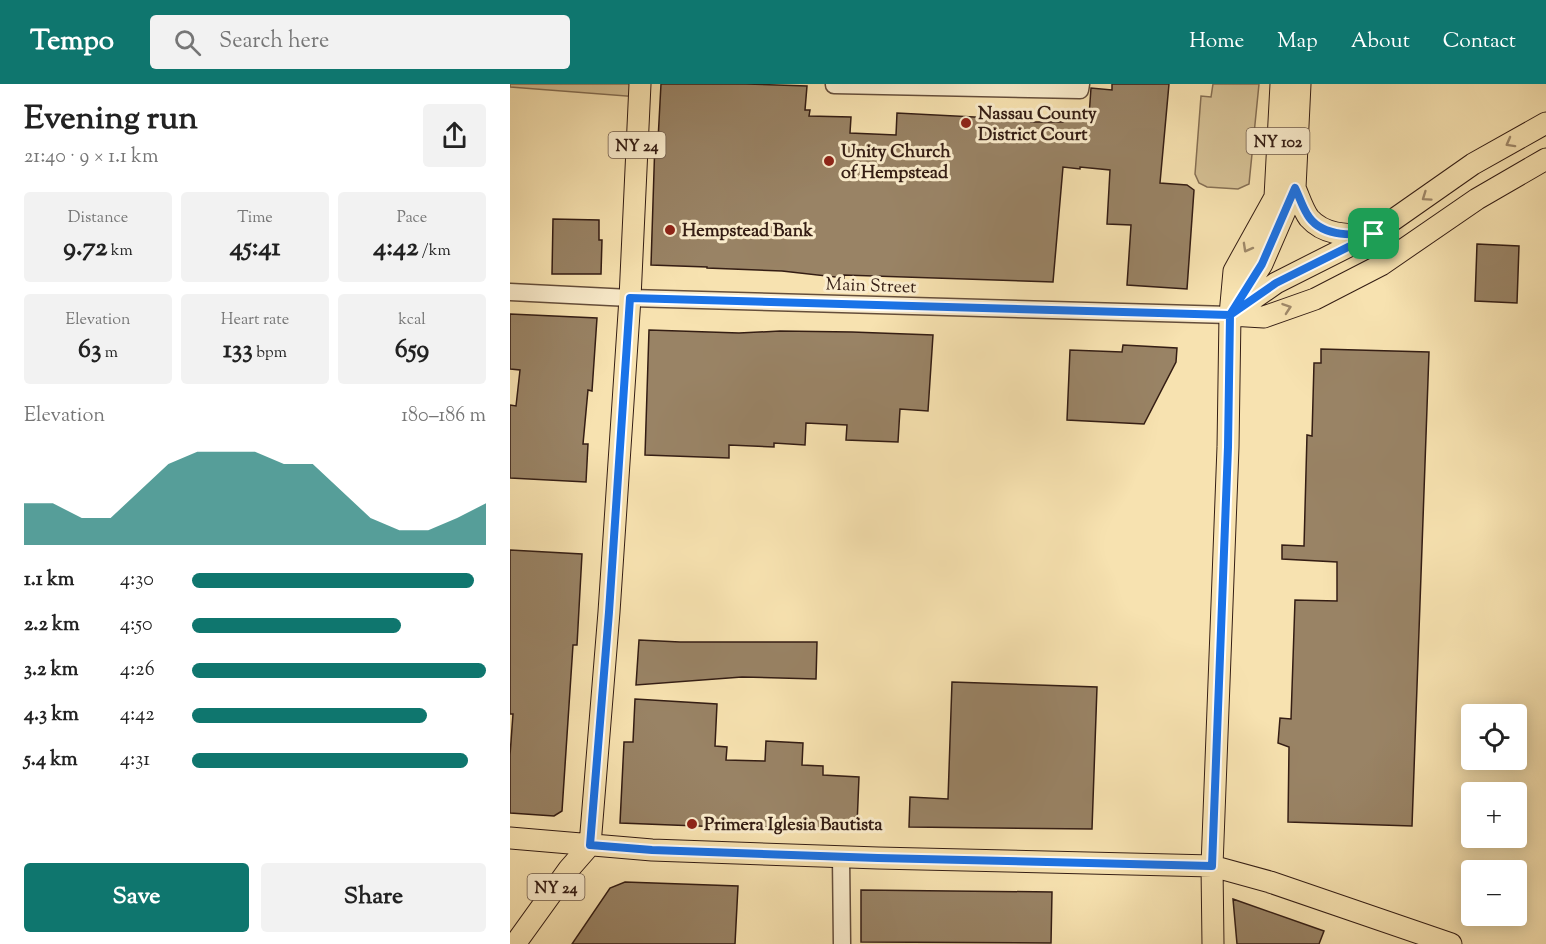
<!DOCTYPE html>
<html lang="en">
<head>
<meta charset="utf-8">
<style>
	body { margin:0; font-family:"Sorts Mill Goudy",serif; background:#f2f2f2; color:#222; height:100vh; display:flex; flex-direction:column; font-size:22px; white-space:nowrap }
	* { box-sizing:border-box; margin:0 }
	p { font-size:20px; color:#767676 }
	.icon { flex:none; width:33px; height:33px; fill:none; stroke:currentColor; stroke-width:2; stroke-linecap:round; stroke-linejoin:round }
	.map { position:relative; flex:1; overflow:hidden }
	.sheet { display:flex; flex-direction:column; background:#fff; width:510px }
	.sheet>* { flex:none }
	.controls { position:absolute; left:951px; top:620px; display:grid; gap:12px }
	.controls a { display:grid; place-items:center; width:66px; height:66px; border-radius:6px; background:#fff; box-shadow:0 3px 15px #0003; font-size:30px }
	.pin { position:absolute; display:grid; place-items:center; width:51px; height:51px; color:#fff; margin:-26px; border-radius:12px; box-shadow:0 3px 9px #0006 }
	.round { display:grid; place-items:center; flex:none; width:63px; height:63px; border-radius:6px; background:#f2f2f2 }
	.head { display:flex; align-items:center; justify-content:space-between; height:102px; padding:0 24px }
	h1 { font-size:33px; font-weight:700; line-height:45px }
	.figures { display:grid; grid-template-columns:repeat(3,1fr); gap:9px; height:102px; padding:6px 24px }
	.figures div { display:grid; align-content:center; border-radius:6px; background:#f2f2f2; text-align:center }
	.figures b { font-size:26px; font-weight:700 }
	.figures small { font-size:16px; font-weight:400 }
	.figures p { font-size:16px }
	.chart { height:168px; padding:12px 24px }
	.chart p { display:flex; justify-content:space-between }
	.chart svg { width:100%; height:108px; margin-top:6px; fill:#0f766e; opacity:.7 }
	.cta { display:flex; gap:12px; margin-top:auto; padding:12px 24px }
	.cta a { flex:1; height:69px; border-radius:6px; background:#0f766e; color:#fff; font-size:24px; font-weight:700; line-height:69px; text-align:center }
	.cta a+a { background:#f2f2f2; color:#222 }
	ul { padding:0 24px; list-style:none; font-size:20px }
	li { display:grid; grid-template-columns:96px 72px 1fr; align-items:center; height:45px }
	li i { height:15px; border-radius:8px; background:#0f766e }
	header { display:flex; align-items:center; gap:36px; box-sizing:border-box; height:84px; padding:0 30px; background:#0f766e; color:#fff }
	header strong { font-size:28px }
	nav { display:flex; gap:33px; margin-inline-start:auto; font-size:21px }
	.search { width:420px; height:54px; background:#f2f2f2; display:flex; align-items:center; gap:15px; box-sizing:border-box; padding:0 21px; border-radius:6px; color:#767676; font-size:22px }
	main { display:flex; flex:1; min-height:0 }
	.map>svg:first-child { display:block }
	.green { fill:#d6c195; stroke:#856f54; stroke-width:1.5 }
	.building { fill:#998365; stroke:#341d14; stroke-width:1.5 }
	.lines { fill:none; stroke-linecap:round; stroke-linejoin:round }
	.minor-casing { stroke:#654e3b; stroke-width:19 }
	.major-casing { stroke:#341d14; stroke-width:23 }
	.minor { stroke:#faeccc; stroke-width:16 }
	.major { stroke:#f7e2b0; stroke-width:21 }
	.oneway { stroke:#9f896a }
	.route-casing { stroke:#fff; stroke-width:12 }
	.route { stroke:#1a73e8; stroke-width:8 }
	.poi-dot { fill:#8f2418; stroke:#faeccc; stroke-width:2 }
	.labels { text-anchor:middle; stroke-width:6; stroke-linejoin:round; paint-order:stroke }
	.shield { fill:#faeccc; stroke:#6f5b4b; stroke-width:1.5 }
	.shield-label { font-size:16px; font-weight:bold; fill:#341d14 }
	.poi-label { font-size:18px; font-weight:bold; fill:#341d14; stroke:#faeccc; text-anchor:start }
	.street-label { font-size:18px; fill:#341d14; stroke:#faeccc }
</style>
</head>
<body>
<header>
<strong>Tempo</strong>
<div class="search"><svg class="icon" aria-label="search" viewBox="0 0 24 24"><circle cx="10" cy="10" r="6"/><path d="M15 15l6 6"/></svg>Search here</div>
<nav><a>Home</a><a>Map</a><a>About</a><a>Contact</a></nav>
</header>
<main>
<section class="sheet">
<div class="head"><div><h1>Evening run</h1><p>21:40 · 9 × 1.1 km</p></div><a class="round"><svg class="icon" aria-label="share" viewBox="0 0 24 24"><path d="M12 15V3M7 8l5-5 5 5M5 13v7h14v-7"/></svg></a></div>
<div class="figures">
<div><p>Distance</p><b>9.72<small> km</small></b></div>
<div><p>Time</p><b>45:41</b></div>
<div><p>Pace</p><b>4:42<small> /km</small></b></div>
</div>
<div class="figures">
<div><p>Elevation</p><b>63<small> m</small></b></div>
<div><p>Heart rate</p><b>133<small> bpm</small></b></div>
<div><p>kcal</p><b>659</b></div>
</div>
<div class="chart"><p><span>Elevation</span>180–186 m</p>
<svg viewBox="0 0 160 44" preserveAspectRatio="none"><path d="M0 44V27L10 27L20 33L30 33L40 22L50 11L60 6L70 6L80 6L90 11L100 11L110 22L120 33L130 38L140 38L150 33L160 27V44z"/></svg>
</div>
<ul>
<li><b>1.1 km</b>4:30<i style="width:96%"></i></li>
<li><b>2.2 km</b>4:50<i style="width:71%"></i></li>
<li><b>3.2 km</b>4:26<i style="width:100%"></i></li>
<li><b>4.3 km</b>4:42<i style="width:80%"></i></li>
<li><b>5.4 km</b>4:31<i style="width:94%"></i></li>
</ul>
<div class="cta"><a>Save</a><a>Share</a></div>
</section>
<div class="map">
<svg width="1036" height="860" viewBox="0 0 1036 860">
	<rect width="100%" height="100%" fill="#f7e2b0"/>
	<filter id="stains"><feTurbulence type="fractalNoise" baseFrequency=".00333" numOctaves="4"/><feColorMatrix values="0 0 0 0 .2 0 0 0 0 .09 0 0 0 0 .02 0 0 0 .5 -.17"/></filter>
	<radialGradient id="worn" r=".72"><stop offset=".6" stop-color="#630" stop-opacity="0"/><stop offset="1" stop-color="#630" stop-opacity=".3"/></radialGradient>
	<path class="green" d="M0,0H130L129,13L0,3Z
		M703,0H749L739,100L728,105L697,103L689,99L685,90L691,12L701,13Z"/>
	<path class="building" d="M151,0H236L297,2L295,26H300L299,32L341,33L340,49L386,51L387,29L522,36L521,38H553L554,31L579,32L581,4L602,6V0H659L650,99L677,101L684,106L677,205L617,201L621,141L597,140L600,86L570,83V85L553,83L543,198L334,191V194L272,187L197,184V183L141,181L145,56H148Z
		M43,135L89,136V156H92L91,190H42Z
		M967,160L1009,162L1007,219L965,217Z
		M0,230L87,234L82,307L78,306L73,360H78L76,398L0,394V321L6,322L10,286L0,285Z
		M139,246L229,249L270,247L342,248L423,251L418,327L390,325L388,358L336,356L337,341L296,339L295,361L264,359V363L219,361V374L135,371Z
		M613,261L667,264L666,278L634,340L557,336L560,266L612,268Z
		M811,265L919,268L902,742L778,738L779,663L768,659L770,634L781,635L785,516L827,517V478L772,475V461L794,462L797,351L802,352L804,279H811Z
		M0,466L72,470L67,561H63L52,727L44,732L0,729V671L3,630H0Z
		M129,556L170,558H307L306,595L232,593L126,601Z
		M442,598L587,603L582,745L399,743L400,713L438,715Z
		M125,615L207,620L205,662L217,663L216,676L255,677L256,657L293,659L292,681L313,682V691L349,693L347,741H311V745L213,741V743L110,739L114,658H123Z
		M115,798L228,802L225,860H62L100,804Z
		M351,806L542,808L541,859L351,858Z
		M723,815L814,847L809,860H727Z"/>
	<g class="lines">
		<defs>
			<path id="minor" d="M324,0V1L570,6L571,0
				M0,208L120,214L720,231
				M331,773L332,860"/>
			<path id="major" d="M785,104C789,113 793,126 799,134C814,151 836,151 857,151
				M725,222L752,180L785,104L790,0
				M720,231L766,199L863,150L963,80L1036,39
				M720,231L754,233L805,215L871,181L967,115L1036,75
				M0,754L142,766L368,774L702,782L760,798L941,860
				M5,860L59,785L80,761L99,528L120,214L130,0
				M703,860L702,782L718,363L720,231L724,187L765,113L771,0"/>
		</defs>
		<use href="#minor" class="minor-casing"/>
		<use href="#major" class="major-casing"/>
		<use href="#minor" class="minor"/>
		<use href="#major" class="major"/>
	</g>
	<defs><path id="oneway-chevron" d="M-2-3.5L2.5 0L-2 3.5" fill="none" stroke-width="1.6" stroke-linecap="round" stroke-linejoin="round" transform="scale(1.5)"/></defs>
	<g class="oneway">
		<use href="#oneway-chevron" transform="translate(1000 59) rotate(151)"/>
		<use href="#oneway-chevron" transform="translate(916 113) rotate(145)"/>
		<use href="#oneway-chevron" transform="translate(737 164) rotate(119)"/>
		<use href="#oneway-chevron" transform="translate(777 224) rotate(-19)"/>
	</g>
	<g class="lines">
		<defs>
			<path id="route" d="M864,150L766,199L720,231L120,214L99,528L80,761L142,766L368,774L702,782L718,363L720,231L752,180L785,104C789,112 792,122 797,130C810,153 841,151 864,150"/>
		</defs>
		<use href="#route" class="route-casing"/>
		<use href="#route" class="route"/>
	</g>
	<g class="poi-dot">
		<circle cx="456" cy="39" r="6"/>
		<circle cx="319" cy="77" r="6"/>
		<circle cx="160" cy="146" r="6"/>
		<circle cx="182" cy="740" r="6"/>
	</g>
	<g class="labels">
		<g class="shield">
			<rect x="736.5" y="44" width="63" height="26" rx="4.5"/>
			<rect x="98.5" y="48" width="57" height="26" rx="4.5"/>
			<rect x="17.5" y="790" width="57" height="26" rx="4.5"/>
		</g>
		<g class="shield-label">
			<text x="768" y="63">NY 102</text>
			<text x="127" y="67">NY 24</text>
			<text x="46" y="809">NY 24</text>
		</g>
		<g class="poi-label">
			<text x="468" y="35">Nassau County<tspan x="468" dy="21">District Court</tspan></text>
			<text x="331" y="73">Unity Church<tspan x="331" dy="21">of Hempstead</tspan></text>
			<text x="172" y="152">Hempstead Bank</text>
			<text x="194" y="746">Primera Iglesia Bautista</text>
		</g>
		<g class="street-label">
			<text transform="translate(361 201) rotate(2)" y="6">Main Street</text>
		</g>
	</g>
	<rect width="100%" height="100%" filter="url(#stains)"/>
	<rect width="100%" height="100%" fill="url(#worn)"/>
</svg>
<div class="controls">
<a><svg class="icon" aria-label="locate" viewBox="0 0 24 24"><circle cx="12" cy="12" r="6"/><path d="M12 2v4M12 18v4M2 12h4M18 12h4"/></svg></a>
<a>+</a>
<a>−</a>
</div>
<div class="pin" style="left:864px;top:150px;background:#1e9e55"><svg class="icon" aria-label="arrive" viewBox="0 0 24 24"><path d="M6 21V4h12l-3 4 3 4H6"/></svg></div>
</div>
</main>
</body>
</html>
